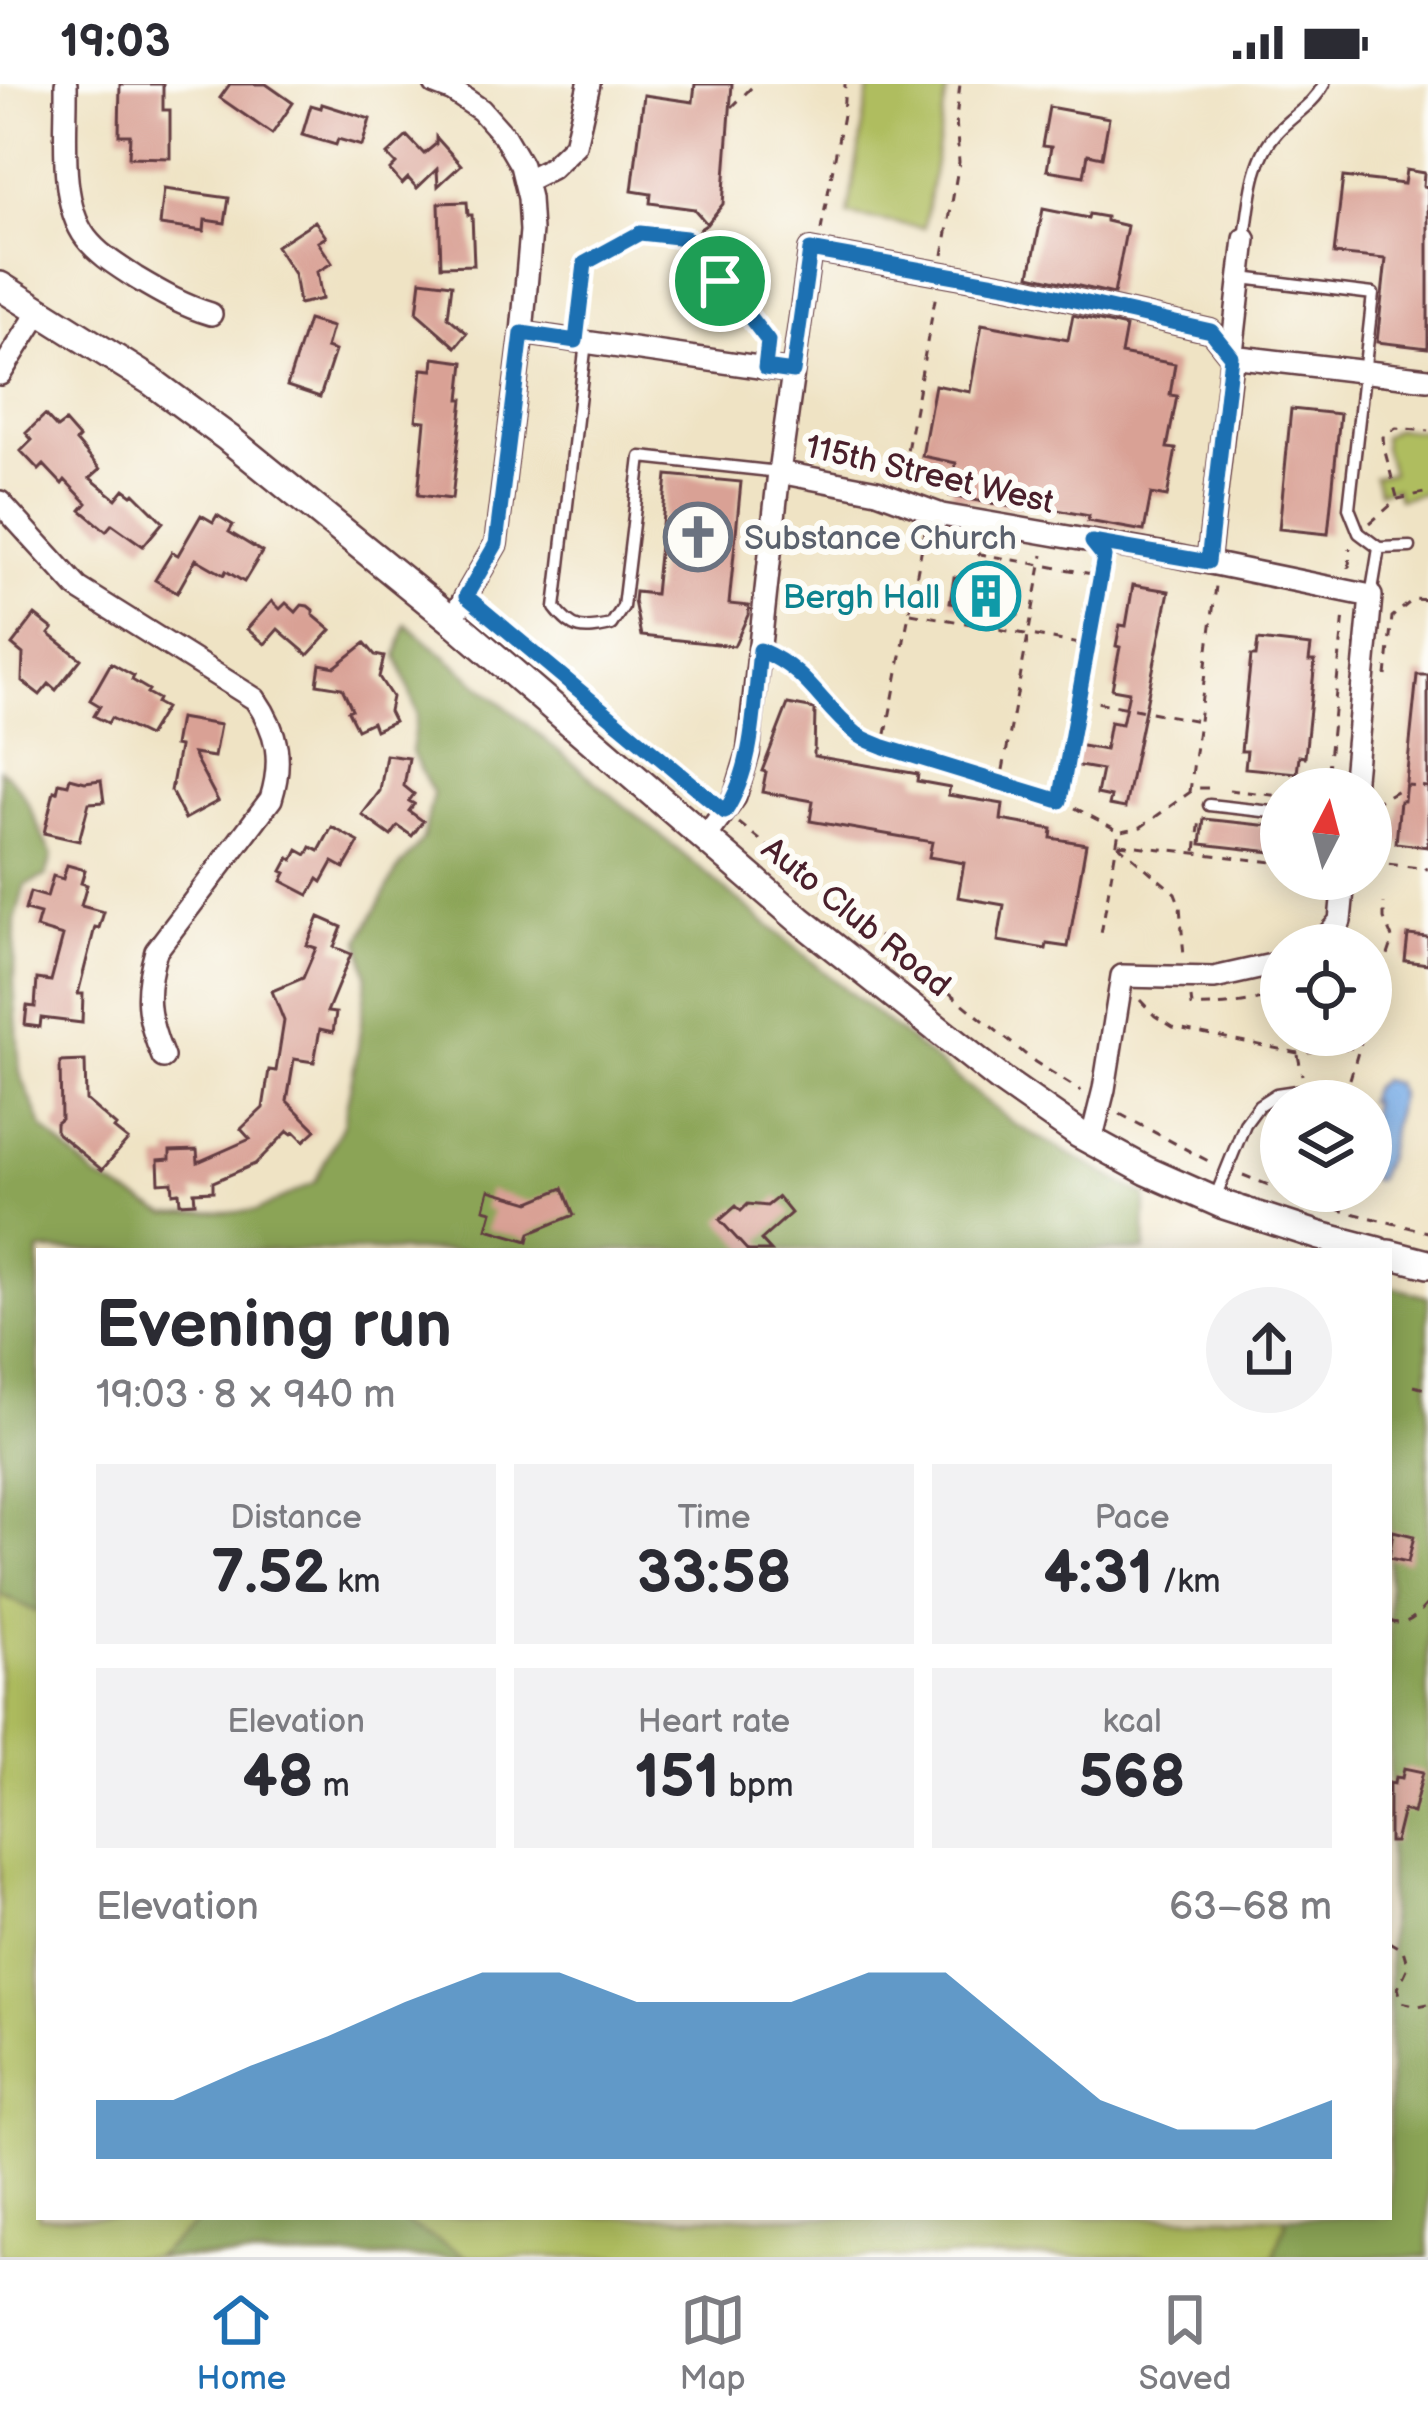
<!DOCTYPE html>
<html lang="en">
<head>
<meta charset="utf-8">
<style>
	body { margin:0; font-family:"Balsamiq Sans",sans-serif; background:#f2f2f3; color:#2b2b33; height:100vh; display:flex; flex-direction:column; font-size:45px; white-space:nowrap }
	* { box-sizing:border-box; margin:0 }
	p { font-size:39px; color:#7c7c81 }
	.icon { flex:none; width:66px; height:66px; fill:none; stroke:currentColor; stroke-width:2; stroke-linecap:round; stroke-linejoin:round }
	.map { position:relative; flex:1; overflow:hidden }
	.panel { position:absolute; left:36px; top:1164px; width:1356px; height:972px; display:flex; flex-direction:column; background:#fff; border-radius:0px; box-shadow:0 6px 30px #0003 }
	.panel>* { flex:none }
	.needle { width:78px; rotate:6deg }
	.tools { position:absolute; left:1260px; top:684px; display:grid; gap:24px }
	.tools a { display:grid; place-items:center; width:132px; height:132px; border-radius:50%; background:#fff; box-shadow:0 6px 30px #0003; font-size:60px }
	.pin { position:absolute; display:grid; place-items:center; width:102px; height:102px; color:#fff; margin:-51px; border:6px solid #fff; border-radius:50%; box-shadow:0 3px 12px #0007 }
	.round { display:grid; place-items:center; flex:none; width:126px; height:126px; border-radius:63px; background:#f2f2f3 }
	.summary { display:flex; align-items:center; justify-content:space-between; height:204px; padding:0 60px }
	h1 { font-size:66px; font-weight:700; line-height:90px }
	.stats { display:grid; grid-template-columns:repeat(3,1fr); gap:18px; height:204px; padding:12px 60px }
	.stats div { display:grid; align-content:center; border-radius:0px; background:#f2f2f3; text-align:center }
	.stats b { font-size:60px; font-weight:700 }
	.stats small { font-size:33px; font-weight:400 }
	.stats p { font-size:33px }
	.chart { height:336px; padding:24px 60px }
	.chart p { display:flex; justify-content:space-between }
	.chart svg { width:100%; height:216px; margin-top:12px; fill:#1f6fb2; opacity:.7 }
	.status { display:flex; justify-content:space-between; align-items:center; height:84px; padding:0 60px; background:#fff; direction:ltr }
	.status svg { height:33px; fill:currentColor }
	.tabs { display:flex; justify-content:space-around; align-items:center; height:168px; border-top:3px solid #e1e1e2; background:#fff; font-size:33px; color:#7c7c81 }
	.tabs a { display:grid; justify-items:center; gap:6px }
	.tabs .current { color:#1f6fb2 }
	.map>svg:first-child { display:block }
	.green { fill:#afbd5f; stroke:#7c6e45; stroke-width:3 }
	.forest { fill:#8ba456; stroke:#6a6240; stroke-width:3 }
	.water { fill:#7baee7; stroke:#626689; stroke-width:3 }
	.building { fill:#d9a195 }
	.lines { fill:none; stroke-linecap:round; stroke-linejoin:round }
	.service-casing { stroke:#633c42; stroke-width:15 }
	.minor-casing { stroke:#633c42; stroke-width:26 }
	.tertiary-casing { stroke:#633c42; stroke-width:32 }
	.path { stroke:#633c42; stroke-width:3; stroke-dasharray:9 9; stroke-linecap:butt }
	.service { stroke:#fff; stroke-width:10 }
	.minor { stroke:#fff; stroke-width:21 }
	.tertiary { stroke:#fff; stroke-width:27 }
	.route-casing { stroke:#fff; stroke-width:24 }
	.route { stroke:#1f6fb2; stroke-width:15 }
	.labels { text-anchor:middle; stroke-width:12; stroke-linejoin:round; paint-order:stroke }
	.street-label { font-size:33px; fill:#4a1f2b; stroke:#fdfcf7 }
	.worship-label { font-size:33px; fill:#5b616d; stroke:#fdfcf7; text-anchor:start }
	.culture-label { font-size:33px; fill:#0d838f; stroke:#fdfcf7; text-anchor:end }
</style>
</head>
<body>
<div class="status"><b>19:03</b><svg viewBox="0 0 49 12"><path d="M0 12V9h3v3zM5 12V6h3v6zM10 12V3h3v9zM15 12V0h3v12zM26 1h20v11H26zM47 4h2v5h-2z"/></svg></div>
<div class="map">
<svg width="1428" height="2173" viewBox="0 0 1428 2173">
	<rect width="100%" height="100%" fill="#fdfcf7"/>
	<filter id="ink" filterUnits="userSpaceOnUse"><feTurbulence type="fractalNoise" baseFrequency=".00833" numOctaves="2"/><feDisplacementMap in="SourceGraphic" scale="24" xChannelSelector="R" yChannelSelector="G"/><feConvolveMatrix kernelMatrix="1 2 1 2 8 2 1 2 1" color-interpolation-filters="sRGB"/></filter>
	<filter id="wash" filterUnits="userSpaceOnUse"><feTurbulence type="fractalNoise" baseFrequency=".004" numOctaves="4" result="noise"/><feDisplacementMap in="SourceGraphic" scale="48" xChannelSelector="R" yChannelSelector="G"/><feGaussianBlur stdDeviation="2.7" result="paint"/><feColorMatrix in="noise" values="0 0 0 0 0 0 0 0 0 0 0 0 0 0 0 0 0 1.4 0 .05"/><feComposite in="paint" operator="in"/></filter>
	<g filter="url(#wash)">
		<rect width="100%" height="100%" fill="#efe3c4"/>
		<path class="green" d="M870,0H948L924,144L848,131Z
			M1396,345L1428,347V404L1424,409L1398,415L1395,404L1379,408L1374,393L1392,389L1384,364L1383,353Z
			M0,1057L39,1167V2133H1283L1286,2137L1274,2173H0Z"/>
		<path class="forest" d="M406,540L833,895L1014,1040L1146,1112L1145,1167H39V1529L0,1510V685C30,707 35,741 52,772L46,792L25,801L15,837L14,899L20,989L43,1044L97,1094L166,1130L257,1127L315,1098L343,1040L358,963L367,891L360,856L396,788L423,755L433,710L411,667L417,629L397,571Z
			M1389,1202L1428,1213V2173H1274L1286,2137L1283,2133H1389Z
			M204,2133H394L468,2173H154Z"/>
		<path class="water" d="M1381,996L1394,999L1399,1010L1386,1075L1377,1096H1371V1017H1367L1371,1005Z"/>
		<g id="blocks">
			<path class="building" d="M120,0H163V26H170V74L129,73L130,51H119Z
				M230,0H266L293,19L272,50L220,14Z
				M695,0H732L723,120L707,140L694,125L650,119L651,110L632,107L644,11L693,18Z
				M322,20L370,35L362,62L338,55L336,61L302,51L311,21L321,24Z
				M1049,23L1109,34L1102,73L1088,70L1084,92L1047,86L1051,63L1042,62Z
				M407,52L424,70L436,60V53L461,81L438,102L437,85L417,104L408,94L402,100L390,86L396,80L387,71Z
				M1406,86L1424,89L1423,102L1428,103V264L1377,258L1386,175L1334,170L1343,93L1404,100Z
				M164,105L229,114L225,139L205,136L204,147L160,141Z
				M467,118L468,131H472L474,181L441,182L439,119Z
				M1043,125L1088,134L1089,130L1106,133V137L1127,142L1114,210L1030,191Z
				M315,137L326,153L318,158L332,179L317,188L322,215L299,220L294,190L276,162Z
				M421,196L452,200L448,233L467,249L456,263L417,229Z
				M1073,231L1126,243L1121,270L1175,280L1170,311L1177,312L1167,364L1176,365L1167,413L1151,410L1144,447L1088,437L1089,432L1020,419L1019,424L950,412L956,379L922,372L935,301L970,308L982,240L1068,256Z
				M308,236L332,243L326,264L335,267L320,313L287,302Z
				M434,274L464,278L460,315H463L452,415L418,411L425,337L416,336L422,285L433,286Z
				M1291,325L1340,330L1328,450L1279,445Z
				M45,331L57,344L65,338L79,354L76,357L100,385L90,394L116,415L124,405L132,411L134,409L163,438L143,462L112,440L106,447L81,426L87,419L65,396L62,400L44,381L39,386L21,367L32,356L26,349Z
				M667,391L741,398L729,520L749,522L748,531L734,562L641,552L634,517L635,508L655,510Z
				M201,431L213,438L217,431L233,441L229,448L262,468L244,498L226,487L224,491L196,475L177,509L155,496L172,468L178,471Z
				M954,493L1022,505L1018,531L950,519Z
				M1133,501L1169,507L1125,724L1109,721L1111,713L1097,710L1102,686L1074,681L1077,661L1105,666L1110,638L1122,640L1129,608L1112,605L1120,563L1116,562L1120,541L1126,542Z
				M272,517L280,525L286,519L296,528L302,521L308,522L313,526V531L331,546L308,571L278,545L265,560L247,545Z
				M35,531L53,545L49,550L81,575L56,606L49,600L40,611L22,597L23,570L12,561Z
				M1258,556L1311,562L1309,577H1315L1305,673L1299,672L1297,689L1245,684L1247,667H1241L1251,572H1256Z
				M365,559L375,571L384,573L379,593L392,613L389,627L394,637L375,646L372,638L357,645L348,627L352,625L342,604L317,600L320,580L335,583Z
				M111,579L134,592L132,596L149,606L147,609L158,615L156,619L165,624L148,652L111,634L108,639L94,632L100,622L90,616Z
				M1417,591H1428V763L1396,759L1400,717H1404Z
				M788,620L815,625L814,672L918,690L917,697L950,703L948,711L1003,720L1001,736L1052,745L1051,754L1086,760L1068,863L1047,860L1046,865L998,857L1004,821L958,813L964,779L929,773L932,758L810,737L813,717L762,708L766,688L762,687Z
				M179,634L220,641L214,673L193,670L218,717L185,735L171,707L179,663L174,662Z
				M386,671L409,674L404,702L414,710L409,717L414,720L409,727L423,737L412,752L398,742L391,752L362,731L380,707Z
				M70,694L85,698L101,696L104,718L89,719L79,757L44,749L54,707L57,708L59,699L68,701Z
				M1204,735L1281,743V769L1201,760Z
				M332,743L359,758L344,784L333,778L322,798L318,795L309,811L282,797L286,789L282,787L289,774L293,776L298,766L307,771L311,763L319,767Z
				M67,781L85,786L81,799L87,801L81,822L104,828L99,844L95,843L78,910H83L82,939L41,934L40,943L25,941L27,922L35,923L37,895L51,897L63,852L36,844L40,830L25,826L30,808L47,813L53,792L63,795Z
				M319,833L342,843L334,863L351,870L327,928L336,929L333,948L320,945L314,978L294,975L287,1017L316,1046L304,1057L295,1048L292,1050L288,1047L255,1080L213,1098V1107L194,1108L195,1118L180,1119L179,1108L173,1109L172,1098L159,1099L158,1076L170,1075V1067L197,1066L198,1078L250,1055L241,1045L263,1024L269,986L276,987L284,937L272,907L303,894L316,864L307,861Z
				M1408,851L1428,853V880L1405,877Z
				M85,977L86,1016L116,1042L114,1045L128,1056L102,1086L56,1048V1039L61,1035L60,978Z
				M563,1104L574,1131L530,1149L528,1157L487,1145L492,1127L484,1125L489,1106L530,1118Z
				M778,1113L791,1129L761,1156L771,1167H748L720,1136L736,1122L741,1127L748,1120L767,1122Z
				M1393,1447L1414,1452L1408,1478L1389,1474Z
				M1404,1684L1423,1688L1413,1729L1403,1726L1395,1758H1389V1699L1394,1700L1395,1693L1402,1694Z"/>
		</g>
	</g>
	<g filter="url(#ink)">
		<use href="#blocks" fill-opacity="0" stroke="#633c42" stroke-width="3"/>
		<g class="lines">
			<defs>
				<path id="service" d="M1245,155C1250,119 1252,74 1278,47C1294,30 1313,21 1324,0
					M1242,194L1373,210L1349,424L1359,449L1379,464
					M586,258L555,524C573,548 583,547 611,541L623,523L641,373L779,388
					M1371,512L1379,464L1410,463
					M760,565L781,575L799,587L859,652L884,663L1060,717
					M1209,721L1281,729
					M1215,1114L1245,1040L1259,1021L1276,1010L1316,1004L1344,1015L1346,1011"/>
				<path id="minor" d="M66,0C67,45 58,117 86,154C99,171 118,182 136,194C161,209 184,222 211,230
					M435,0L453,7L481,26L504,52L521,81L529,114L531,147L522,249L496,460L452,536
					M525,97L551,84L575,61L589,0
					M522,249L793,288
					M0,290L39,228
					M779,388L877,407L942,431L1166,470L1371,512L1353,705
					M0,418L78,504L255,615C278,648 283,676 271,715L156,867C144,908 146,933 163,973
					M1208,478L1245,155
					M705,754L735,713L748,670L779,388L810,166L1012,202L1211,247L1231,272L1428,295
					M1319,861L1340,837L1344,795
					M1091,1057L1104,1005L1122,892L1214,894L1281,879"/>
				<path id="tertiary" d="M0,202L151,297L228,354L452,536L800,836L1003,997L1079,1050L1147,1087L1224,1121L1320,1152L1378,1167
					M1389,1170L1428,1180"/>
			</defs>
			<use href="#service" class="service-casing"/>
			<use href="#minor" class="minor-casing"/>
			<use href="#tertiary" class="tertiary-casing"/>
			<path class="path" d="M732,23L755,0
				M706,141L686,154L720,197L747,200L745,227L768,257L767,264
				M821,146L843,31L845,0
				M943,171L959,78L956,35L960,0
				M579,235L585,180L639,149L685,154
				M932,408L931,395L906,372L936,210
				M1397,413L1384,364L1383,353L1396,344L1428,347
				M1370,439L1398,415L1424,409L1428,404
				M924,460L1098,491
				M1349,484L1350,464
				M480,525L536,568L708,714
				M911,529L1085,561
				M1386,592L1392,533L1414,515L1428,516
				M1080,615L1199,637
				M886,650L925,447
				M1003,686L1043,471
				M1063,700L1103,479
				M1326,705L1344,530
				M1229,706L1281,712
				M1190,708L1216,502
				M1372,715L1380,779
				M1373,720L1407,701L1428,703
				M1075,724L1119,747L1100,856
				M739,739L1035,978L1081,1007
				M1122,747L1141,743L1196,704H1208
				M1119,760L1281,779
				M1118,761L1175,809L1180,822L1184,873
				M1196,767L1200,735
				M1371,778L1428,785
				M1191,914L1192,922C1223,923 1251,919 1281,910
				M1140,916L1155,932L1173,943L1298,969L1360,963
				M1371,922L1393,856L1384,835V819
				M1298,971L1302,991
				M1350,995L1363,951
				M1120,1030L1212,1079
				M1243,1091L1281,1106
				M1285,1108L1316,1120L1428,1148
				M1414,1302L1428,1306
				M1389,1537C1407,1544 1416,1532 1428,1519
				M1389,1858L1403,1866L1408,1883L1398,1904L1402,1918L1418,1922L1428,1920"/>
			<use href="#service" class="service"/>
			<use href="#minor" class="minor"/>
			<use href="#tertiary" class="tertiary"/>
		</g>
	</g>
	<g class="lines" filter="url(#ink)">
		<defs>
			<path id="route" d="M640,149L686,154L720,197L747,200L745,227L768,257L765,284L793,288L810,166L1012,202L1211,247L1231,272L1208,478L1092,458L1104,473L1060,717L884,663C875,659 864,656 857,650C818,619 811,588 760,566C754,619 755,682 725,728L466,512L496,460L522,249L576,257L585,179Z"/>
		</defs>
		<use href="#route" class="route-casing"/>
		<use href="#route" class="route"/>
	</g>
	<defs>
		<symbol id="church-ring" viewBox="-11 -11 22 22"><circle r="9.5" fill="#fdfcf7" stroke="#6b7280" stroke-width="1.5"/><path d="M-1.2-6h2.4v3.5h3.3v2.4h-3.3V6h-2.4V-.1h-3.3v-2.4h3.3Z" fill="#6b7280"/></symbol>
		<symbol id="building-ring" viewBox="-11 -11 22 22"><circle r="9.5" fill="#fdfcf7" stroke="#0f9aa8" stroke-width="1.5"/><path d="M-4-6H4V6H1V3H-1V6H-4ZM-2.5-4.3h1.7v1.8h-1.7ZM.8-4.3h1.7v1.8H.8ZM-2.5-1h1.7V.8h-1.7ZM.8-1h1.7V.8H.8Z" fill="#0f9aa8"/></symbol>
	</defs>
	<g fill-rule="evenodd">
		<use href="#church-ring" x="660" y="415" width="76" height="76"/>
		<use href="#building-ring" x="948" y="474" width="76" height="76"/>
	</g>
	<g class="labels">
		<g class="street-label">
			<text transform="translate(930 389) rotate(13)" y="12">115th Street West</text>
			<text transform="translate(857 832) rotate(39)" y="12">Auto Club Road</text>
		</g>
		<g class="worship-label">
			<text x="744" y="465">Substance Church</text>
		</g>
		<g class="culture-label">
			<text x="940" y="524">Bergh Hall</text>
		</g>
	</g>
</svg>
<div class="tools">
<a><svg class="needle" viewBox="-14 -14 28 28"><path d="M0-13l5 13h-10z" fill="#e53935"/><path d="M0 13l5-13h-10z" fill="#7c7c81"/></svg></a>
<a><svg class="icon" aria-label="locate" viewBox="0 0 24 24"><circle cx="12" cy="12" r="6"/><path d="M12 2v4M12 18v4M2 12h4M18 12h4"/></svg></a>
<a><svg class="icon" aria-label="layers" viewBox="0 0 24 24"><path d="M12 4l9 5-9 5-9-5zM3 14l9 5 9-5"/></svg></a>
</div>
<div class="pin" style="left:720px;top:197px;background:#1e9e55"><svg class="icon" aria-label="arrive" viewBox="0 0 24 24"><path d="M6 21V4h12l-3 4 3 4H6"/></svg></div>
<section class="panel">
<div class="summary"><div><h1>Evening run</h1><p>19:03 · 8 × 940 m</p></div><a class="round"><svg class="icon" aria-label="share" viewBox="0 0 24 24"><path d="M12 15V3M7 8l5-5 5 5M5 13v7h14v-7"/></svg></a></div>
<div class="stats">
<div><p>Distance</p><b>7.52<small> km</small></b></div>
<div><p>Time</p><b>33:58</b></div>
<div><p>Pace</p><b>4:31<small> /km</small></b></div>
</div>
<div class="stats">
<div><p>Elevation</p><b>48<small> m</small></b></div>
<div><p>Heart rate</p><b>151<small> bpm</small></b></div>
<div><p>kcal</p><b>568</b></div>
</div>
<div class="chart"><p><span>Elevation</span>63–68 m</p>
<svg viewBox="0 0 160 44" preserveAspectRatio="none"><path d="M0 44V32L10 32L20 25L30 19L40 12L50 6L60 6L70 12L80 12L90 12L100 6L110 6L120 19L130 32L140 38L150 38L160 32V44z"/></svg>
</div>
</section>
</div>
<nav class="tabs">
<a class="current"><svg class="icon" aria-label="home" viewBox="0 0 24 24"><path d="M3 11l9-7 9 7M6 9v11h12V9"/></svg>Home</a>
<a><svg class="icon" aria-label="map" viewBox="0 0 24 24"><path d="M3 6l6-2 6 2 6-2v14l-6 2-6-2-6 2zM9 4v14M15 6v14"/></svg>Map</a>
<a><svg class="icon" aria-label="saved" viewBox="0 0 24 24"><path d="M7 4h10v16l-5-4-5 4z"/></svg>Saved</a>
</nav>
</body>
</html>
